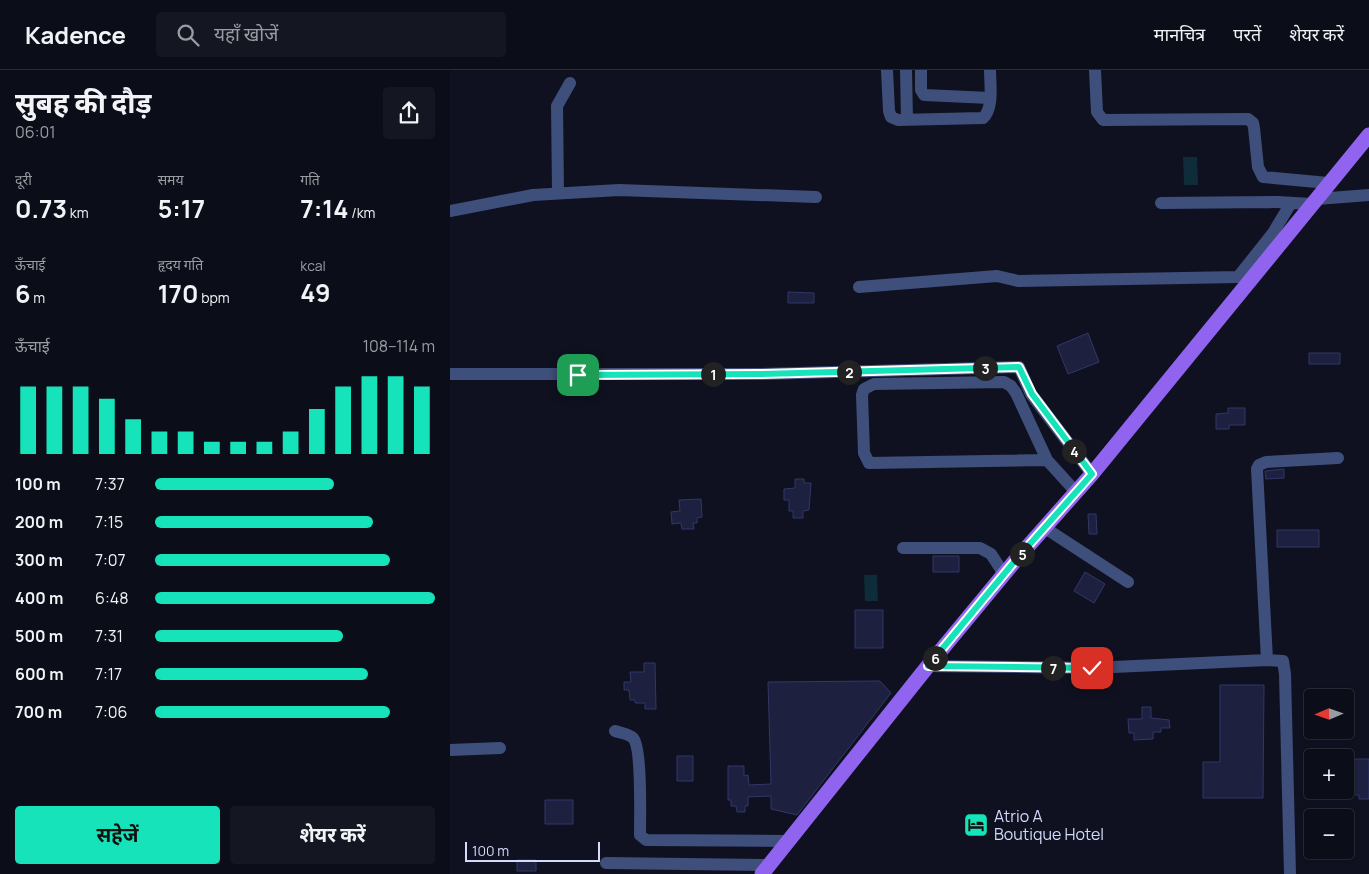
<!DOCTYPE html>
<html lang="hi">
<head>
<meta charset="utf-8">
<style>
	body { margin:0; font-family:Manrope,"Noto Sans Devanagari",sans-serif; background:#141621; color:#f1f3f6; height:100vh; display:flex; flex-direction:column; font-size:19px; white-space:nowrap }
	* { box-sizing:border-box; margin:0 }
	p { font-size:16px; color:#9a9ca2 }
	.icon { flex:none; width:28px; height:28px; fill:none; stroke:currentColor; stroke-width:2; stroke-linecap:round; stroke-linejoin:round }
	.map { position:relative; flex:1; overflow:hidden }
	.drawer { display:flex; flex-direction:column; background:#0b0d18; width:450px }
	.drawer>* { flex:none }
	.needle { width:32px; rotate:268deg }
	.buttons { position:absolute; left:854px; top:619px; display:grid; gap:10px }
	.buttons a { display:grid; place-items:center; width:50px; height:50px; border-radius:5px; background:#0b0d18; box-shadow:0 1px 4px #0004,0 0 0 1px #2b2d37; font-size:25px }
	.scale { position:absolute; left:15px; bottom:12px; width:135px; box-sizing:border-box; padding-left:5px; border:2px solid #d3dafb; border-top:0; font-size:14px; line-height:18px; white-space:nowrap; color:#d3dafb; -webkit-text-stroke:4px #0f1120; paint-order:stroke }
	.pin { position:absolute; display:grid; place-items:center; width:42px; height:42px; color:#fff; margin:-21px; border-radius:10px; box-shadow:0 2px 8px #0006 }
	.km { position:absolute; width:25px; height:25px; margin:-12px; border-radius:50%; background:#222; color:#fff; font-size:14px; line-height:25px; text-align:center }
	.round { display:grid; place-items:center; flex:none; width:52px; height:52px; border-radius:5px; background:#141621 }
	.summary { display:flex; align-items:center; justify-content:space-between; height:85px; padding:0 15px }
	h1 { font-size:28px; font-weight:700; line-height:38px }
	.stats { display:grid; grid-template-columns:repeat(3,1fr); gap:8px; height:85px; padding:5px 15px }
	.stats div { display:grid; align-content:center }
	.stats b { font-size:25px; font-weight:700 }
	.stats small { font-size:14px; font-weight:400 }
	.stats p { font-size:14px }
	.chart { height:140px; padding:10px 15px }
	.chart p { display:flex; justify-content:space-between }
	.chart svg { width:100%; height:90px; margin-top:5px; stroke:#16e3b9; stroke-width:6 }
	.action { display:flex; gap:10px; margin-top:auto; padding:10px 15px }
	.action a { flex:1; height:58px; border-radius:5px; background:#16e3b9; color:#111; font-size:20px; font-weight:700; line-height:58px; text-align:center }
	.action a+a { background:#141621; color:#f1f3f6 }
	ul { padding:0 15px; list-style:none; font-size:16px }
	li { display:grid; grid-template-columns:80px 60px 1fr; align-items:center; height:38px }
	li i { height:12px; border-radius:6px; background:#16e3b9 }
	header { display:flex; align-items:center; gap:30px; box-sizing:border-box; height:70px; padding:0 25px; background:#0b0d18; border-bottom:1px solid #2b2d37 }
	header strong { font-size:24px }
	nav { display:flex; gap:28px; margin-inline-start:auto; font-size:18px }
	.search { width:350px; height:45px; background:#141621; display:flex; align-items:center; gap:12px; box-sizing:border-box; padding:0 18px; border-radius:5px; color:#9a9ca2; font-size:19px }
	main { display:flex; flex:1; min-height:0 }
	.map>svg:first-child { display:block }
	.water { fill:#0e2c3a }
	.building { fill:#1d213f; stroke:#313769 }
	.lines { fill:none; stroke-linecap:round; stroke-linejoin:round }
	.minor { stroke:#3f4f7b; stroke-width:12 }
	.major { stroke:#9164f0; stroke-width:15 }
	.route-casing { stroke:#fff; stroke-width:10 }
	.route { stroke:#16e3b9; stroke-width:6 }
	.labels { text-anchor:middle; stroke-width:5; stroke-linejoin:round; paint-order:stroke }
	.poi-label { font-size:16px; fill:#d3dafb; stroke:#0f1120; text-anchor:start }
</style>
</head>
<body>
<header>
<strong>Kadence</strong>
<div class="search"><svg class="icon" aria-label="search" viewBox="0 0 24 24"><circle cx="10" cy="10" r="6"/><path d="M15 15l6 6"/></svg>यहाँ खोजें</div>
<nav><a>मानचित्र</a><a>परतें</a><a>शेयर करें</a></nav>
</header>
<main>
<section class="drawer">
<div class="summary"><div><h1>सुबह की दौड़</h1><p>06:01</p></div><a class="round"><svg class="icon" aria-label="share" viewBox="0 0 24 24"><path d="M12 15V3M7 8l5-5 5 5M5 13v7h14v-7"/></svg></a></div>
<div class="stats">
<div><p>दूरी</p><b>0.73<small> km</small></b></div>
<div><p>समय</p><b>5:17</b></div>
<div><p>गति</p><b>7:14<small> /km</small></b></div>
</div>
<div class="stats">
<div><p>ऊँचाई</p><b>6<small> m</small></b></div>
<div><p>हृदय गति</p><b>170<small> bpm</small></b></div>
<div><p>kcal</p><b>49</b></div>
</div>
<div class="chart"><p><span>ऊँचाई</span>108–114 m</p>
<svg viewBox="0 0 160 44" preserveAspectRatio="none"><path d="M5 44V11M15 44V11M25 44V11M35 44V17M45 44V27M55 44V33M65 44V33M75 44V38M85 44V38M95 44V38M105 44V33M115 44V22M125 44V11M135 44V6M145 44V6M155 44V11"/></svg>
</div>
<ul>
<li><b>100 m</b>7:37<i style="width:64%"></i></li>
<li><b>200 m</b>7:15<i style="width:78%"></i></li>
<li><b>300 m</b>7:07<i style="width:84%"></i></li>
<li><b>400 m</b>6:48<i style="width:100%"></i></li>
<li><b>500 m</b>7:31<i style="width:67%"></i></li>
<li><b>600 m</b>7:17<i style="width:76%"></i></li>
<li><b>700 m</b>7:06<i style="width:84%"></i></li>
</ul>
<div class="action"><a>सहेजें</a><a>शेयर करें</a></div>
</section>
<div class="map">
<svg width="919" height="804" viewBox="0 0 919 804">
	<rect width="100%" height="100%" fill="#0f1120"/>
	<path class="water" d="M733,87H747L748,115H734Z
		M414,505H427L428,531H415Z"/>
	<path class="building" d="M338,222L364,223V233H338Z
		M638,263L649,292L618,304L607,276Z
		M859,283H890V294H859Z
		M778,338H795V355H779V359H766V344L778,343Z
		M834,399V408L816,409L815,401Z
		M345,409H354V413H361L359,440L353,441V448H343V441H339V430H334V419L345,418Z
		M251,429L252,447L247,448V453H243L244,459H232L231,453L222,454L221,442L230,441L229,430Z
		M638,444H646L647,464H639Z
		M827,460H869V477H827Z
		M483,486H509V502H483Z
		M635,502L655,514L644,533L624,521Z
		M405,540H433V578H405Z
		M194,593H205L206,639H195V633H185V630H180L179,620H174V612H181L180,602H194Z
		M430,611L441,623L347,745L321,739V726L298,727V736H295V742H287L286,736H281V730H278V696H294V706L298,705L299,715L321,714L318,612Z
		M770,615H814L813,728H753V692H770Z
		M692,637H701V648L719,650L720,658H711V662H703V669L684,670V663H679L678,649H692Z
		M227,686H243V711H227Z
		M901,689H919V729H909V725H902Z
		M95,730H123V754H95Z
		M67,790H86V801H67Z"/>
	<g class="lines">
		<path class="minor" d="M437,0L439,41L441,47L448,50L533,48C544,38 540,14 540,0
			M456,0L457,50
			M471,0V20L474,25L540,28
			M645,0L647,42L653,50L798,49L803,53L804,58L808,97L813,107L878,113
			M108,123L107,36L120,13
			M867,129L919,125
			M711,133L828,132L861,134
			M0,141L83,125L169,120L366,127
			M409,217L547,206L568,211L788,207L823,163L841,133
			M0,304H310L569,297L581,324L642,404
			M597,390L419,393L414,383L412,325L414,319L424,314L554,312L561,316L566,323L597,390L626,422
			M595,458L678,512
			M453,478H530L541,484L554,504
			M817,590L807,399L809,395L816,392L888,388
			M478,596L642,598L817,590L833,591L835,604L840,804
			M165,661C171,663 179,664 183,668C192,677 190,749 190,765L196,770L337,771
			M0,680L50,678
			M156,793L319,795"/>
		<path class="major" d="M312,804L478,596L564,492L642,404L919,65"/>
	</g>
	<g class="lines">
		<defs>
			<path id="route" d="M128,305L310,304L569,297L582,324L642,404L564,492L478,596L642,598"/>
		</defs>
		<use href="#route" class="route-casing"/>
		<use href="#route" class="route"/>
	</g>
	<defs>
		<symbol id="hotel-square" viewBox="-11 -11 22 22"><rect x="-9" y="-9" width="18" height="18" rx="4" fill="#16e3b9" stroke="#0f1120"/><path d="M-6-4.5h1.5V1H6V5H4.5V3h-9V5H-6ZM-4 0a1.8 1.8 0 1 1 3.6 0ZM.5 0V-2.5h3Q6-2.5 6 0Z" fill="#111"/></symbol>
	</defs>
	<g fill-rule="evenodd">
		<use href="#hotel-square" x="512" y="741" width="28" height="28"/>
	</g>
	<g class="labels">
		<g class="poi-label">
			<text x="544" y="752">Atrio A<tspan x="544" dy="18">Boutique Hotel</tspan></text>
		</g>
	</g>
</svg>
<div class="buttons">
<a><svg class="needle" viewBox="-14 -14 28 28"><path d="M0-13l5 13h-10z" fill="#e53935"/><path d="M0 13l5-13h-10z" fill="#9a9ca2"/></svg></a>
<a>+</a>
<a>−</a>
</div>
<div class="scale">100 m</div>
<div class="pin" style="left:128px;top:305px;background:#1e9e55"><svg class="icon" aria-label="arrive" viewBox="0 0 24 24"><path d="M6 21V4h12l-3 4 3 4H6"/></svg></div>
<div class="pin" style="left:642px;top:598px;background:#d93025"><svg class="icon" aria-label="check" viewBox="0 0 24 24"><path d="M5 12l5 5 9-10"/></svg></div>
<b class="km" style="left:263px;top:304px">1</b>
<b class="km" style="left:399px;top:302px">2</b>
<b class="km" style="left:535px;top:298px">3</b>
<b class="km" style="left:624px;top:381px">4</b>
<b class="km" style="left:572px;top:484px">5</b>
<b class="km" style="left:485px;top:588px">6</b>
<b class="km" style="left:603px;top:598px">7</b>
</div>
</main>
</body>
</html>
